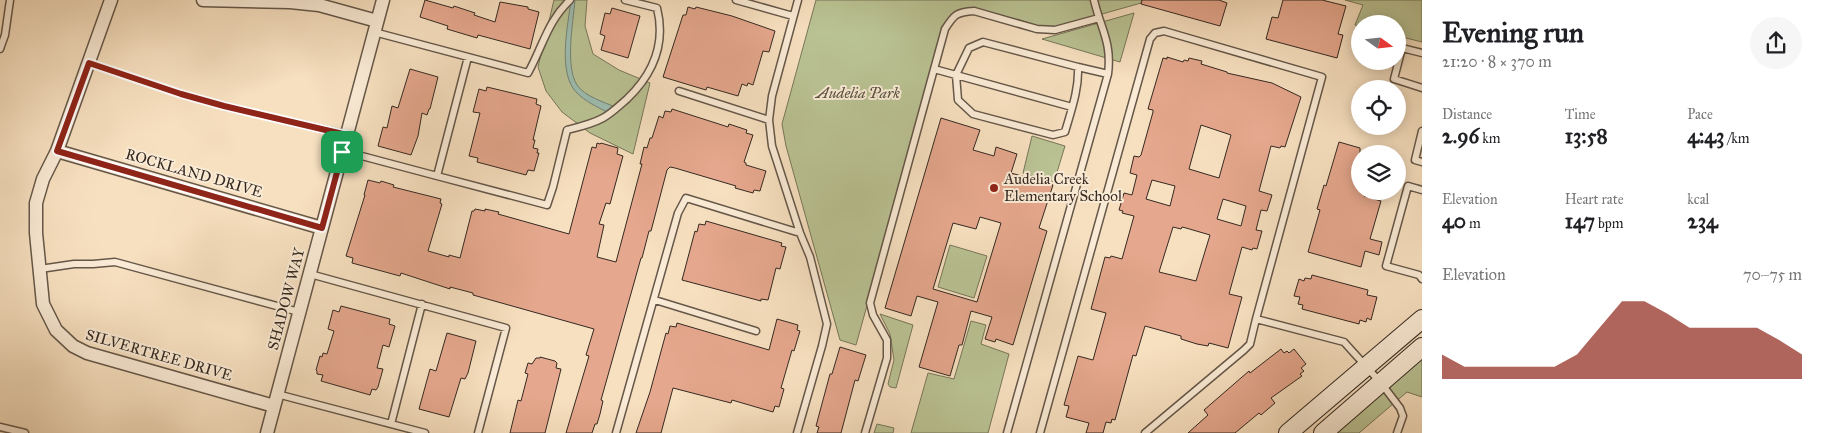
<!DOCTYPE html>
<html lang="en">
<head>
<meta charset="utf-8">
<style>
	body { margin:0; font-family:"IM FELL Great Primer",serif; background:#f6f6f6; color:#202124; height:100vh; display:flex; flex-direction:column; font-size:19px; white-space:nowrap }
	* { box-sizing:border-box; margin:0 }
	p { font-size:16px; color:#757577 }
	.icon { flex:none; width:28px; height:28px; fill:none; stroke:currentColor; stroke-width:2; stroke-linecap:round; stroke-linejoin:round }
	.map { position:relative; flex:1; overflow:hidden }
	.side { display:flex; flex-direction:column; background:#fff; width:400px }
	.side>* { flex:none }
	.needle { width:32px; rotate:105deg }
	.controls { position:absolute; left:1351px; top:15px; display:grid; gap:10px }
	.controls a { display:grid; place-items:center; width:55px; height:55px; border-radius:50%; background:#fff; box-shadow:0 2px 12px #0003; font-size:25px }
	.pin { position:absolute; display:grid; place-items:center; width:42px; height:42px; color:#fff; margin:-21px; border-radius:10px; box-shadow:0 2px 8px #0006 }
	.round { display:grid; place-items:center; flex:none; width:52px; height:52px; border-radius:26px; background:#f6f6f6 }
	.overview { display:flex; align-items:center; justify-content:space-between; height:85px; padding:0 20px }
	h1 { font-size:28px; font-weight:700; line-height:38px }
	.figures { display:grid; grid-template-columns:repeat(3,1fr); gap:8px; height:85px; padding:5px 20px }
	.figures div { display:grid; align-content:center }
	.figures b { font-size:21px; font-weight:700 }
	.figures small { font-size:14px; font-weight:400 }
	.figures p { font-size:14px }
	.chart { height:140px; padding:10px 20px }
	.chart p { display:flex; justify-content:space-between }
	.chart svg { width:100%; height:90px; margin-top:5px; fill:#8f2418; opacity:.7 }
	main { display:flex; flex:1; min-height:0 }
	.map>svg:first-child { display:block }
	.green { fill:#bac394; stroke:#77765a }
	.water { fill:#9dbdb0; stroke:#738277 }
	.building { fill:#e5a78d; stroke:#342921; fill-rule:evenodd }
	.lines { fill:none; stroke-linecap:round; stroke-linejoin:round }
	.lane-casing { stroke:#655749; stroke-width:9 }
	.street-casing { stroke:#655749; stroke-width:15 }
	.secondary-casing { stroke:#342921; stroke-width:20 }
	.lane { stroke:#faebd6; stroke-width:6 }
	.street { stroke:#faebd6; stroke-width:12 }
	.secondary { stroke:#faebd6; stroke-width:18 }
	.route-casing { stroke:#fff; stroke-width:10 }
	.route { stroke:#8f2418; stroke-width:6 }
	.poi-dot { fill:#8f2418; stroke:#faebd6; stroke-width:2 }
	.labels { text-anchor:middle; stroke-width:4; stroke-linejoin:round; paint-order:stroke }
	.park-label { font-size:15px; font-style:italic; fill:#56503e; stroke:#faebd6 }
	.street-label { font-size:15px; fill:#342921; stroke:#faebd6 }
	.poi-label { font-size:15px; fill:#342921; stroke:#faebd6; text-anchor:start }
</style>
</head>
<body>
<main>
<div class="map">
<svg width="1422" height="433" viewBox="0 0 1422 433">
	<rect width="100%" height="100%" fill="#f7e0c0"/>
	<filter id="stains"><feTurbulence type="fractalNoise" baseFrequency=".004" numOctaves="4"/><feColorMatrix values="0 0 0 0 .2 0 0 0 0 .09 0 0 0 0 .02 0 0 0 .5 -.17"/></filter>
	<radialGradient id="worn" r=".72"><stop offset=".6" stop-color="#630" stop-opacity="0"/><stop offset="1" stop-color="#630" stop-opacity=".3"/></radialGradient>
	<path class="green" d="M554,0H587L585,26L593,54L619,70L650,83L633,154L590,133L562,112L546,91L538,67Z
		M816,0H1142L1141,3L1042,31L977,12L955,13L944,29L856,345L840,340L786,146L782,124Z
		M1345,0H1422V42L1398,36V24H1360V26L1355,25L1363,5Z
		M1134,13L1120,62L1042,39Z
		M1032,136L1065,146L1054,182L1023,173Z
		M950,245L987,256L974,298L938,287Z
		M880,314L913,325L896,388L890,387L888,384L894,360L890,334Z
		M971,321L986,325L981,344L1009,354L988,433H911L928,373L954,379Z
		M1422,356V397L1407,392L1359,433H1333Z
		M877,424L894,428L893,433H874Z"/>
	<path class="water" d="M571,0H575C573,23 565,66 577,85C584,96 604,102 615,107L607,112C597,107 585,101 577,93C557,74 568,25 571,0Z"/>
	<path class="building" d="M425,0L453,8L454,6L475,13L474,15L495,22L500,2L528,7V9L539,12L530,49L478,35L477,38L447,29L448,26L420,17Z
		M1142,0H1219L1227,3L1220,26L1141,4Z
		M1283,0H1322L1346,6L1338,34L1343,35L1337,58L1266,39L1272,17L1278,18Z
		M688,7L695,9L696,7L732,16L775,31L769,52L763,51L753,85L748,83L747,86L742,84L738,96L707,87L706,90L663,77L683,15H686Z
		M612,8L640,16L628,58L601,50L605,36L600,34L605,13L610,14Z
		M1167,57L1183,62L1184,60L1188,61L1189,58L1202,61L1201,64L1227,72V73L1272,83L1301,97L1285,147L1281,146L1280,148L1271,146L1259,191L1272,195L1267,211L1261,210L1256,230L1262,231L1257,249L1253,248L1252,250L1242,247L1229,294L1242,297L1228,348L1209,343L1208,346L1197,344L1181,339V336L1145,326L1136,356L1133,355L1115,420L1112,419L1111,423L1106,422L1103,433H1086L1089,423L1066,417L1069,406L1064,405L1078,356L1093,360L1106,313L1091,309L1105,257L1110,258L1111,256L1122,259L1134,216L1122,213L1123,211L1119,210L1124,193L1132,195L1137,175L1130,173L1134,156L1139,157L1141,155L1153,112V110L1148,109L1163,58L1167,59ZM1201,125L1231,135L1219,178L1189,169ZM1152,180L1175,186L1170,206L1146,199ZM1223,199L1246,206L1241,226L1217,219ZM1173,227L1181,229L1182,227L1186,228L1210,235L1196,281L1159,272Z
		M410,69L438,77L430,109H429L427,115L422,113L418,136L411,155L378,146L383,127L387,128L392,106L398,108Z
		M487,87L537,99L536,104L541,106L533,140H535L533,148L538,149L537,153H539L534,171L528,170L526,175L477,162L478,158L469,156L480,113L473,112L479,89L486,91Z
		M672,109L722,125L728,127L729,124L747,130L746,133L753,135L744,162L746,163V165L766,171L760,191L754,190L753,193L735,188L736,186L675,168L670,167L667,170L651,231H649L642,258H641L601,400L603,401L600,414L597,424H595L592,433H566L589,356L586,355L594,329L473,295V293L450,287V289L401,273L400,276L352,263L353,258L346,256L365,195H364L368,180L380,183L381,181L394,185L393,187L441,199L440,203L442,204L428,251L449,257V255L460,258L472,211H474L475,209L485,211V209L499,212L498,214L569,234L592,147L596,148L597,143L600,144L601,143L618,148L617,154L623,156L610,204L606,203L599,224L604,225L597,257L616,262L642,164H640L644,147L647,148L650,138H652L659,116L663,118L665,111L671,112Z
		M941,118L980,130L973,150L994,156L996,147L1017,154L1011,173L1053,185L1039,228L1047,231L1013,345L996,339L995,342L985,339L992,317L971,311L962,345H959L950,376L919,367L938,302L917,296L911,316L885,308ZM980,217L1001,223L977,302L933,289L953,223L976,229Z
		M1339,142L1360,148V191H1366L1364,196L1381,201L1370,239L1382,242L1379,255L1365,251L1361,267L1308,252L1320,210L1317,209L1324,185L1326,186Z
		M706,221L782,243L781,246L786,247L780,269L776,268L768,300L761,299V301L682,280L695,231L697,232L699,224L705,225Z
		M1312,275L1368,290L1367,295L1377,297L1371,320L1367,318L1366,322L1360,320L1359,324L1302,309L1303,305L1298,304L1300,297L1294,296L1299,279L1304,281L1305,278L1311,279Z
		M341,306L390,319L389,324L395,326L389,347L383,345L377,368L383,369L378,387L376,390L372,389L370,395L321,381L323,375L317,374V371L316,370L320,356L322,357L323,353L327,354L334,331L328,329L333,310L339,312Z
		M777,319L798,325L797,330L800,331L794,351L792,350L781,388L784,389L779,407L775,406L773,412L732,400L731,403L673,388L661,433H636L650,392L666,333L668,334L670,326L676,327L677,323L769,350Z
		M447,333L476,341L468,373L465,379L461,378L449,417L419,409L430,369L436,371Z
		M840,347L866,355L858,381L855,380L841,433H817L819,427L816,426L830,374H832Z
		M1281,349L1284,353L1287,351L1289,353L1294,349L1306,364L1301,368L1304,371L1300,374L1302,376L1271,398L1275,403L1261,415L1259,413L1235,433H1188L1208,415L1204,410L1249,371L1250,373Z
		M540,357L555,361L557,363L556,368L561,369L545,433H510L518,400L521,401L528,374L525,373L528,363L532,364L536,358H540Z"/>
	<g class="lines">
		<defs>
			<path id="lane" d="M736,0L793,16
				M374,32L528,73C543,46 547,22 570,0
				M0,49L5,35L10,0
				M1422,53L1402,48L1394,79L1422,88
				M468,57L437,176L547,205L553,187L567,130C579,127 592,124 603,118C612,113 620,105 627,99C653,74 666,44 657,8L625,0
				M89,63L181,94L224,106L347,135
				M1078,67L1108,74
				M934,69L956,75L958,100L973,114L1053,135L1065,132C1071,111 1079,90 1078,67L983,42L969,48L956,75L1072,107
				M679,91L769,120
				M1422,131L1415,160L1422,162
				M343,151L437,176
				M1422,190L1408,186L1386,266L1419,275L1422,279
				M40,269L74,264H93L115,262L299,312
				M310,274L506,328L478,433
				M655,300L756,331
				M277,394L425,433
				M391,424L422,304
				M0,427L25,433
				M616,433L678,213L686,198L800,233
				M797,433L822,346L827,324L810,257L800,233L772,146L769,120L772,96L798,0
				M865,433L887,358V340L873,315L870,303L945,29C954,15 956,12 974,11L1037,29L1055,30L1099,18
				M1007,433L1108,74C1112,42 1101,30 1094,0
				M1040,433L1150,39L1155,33L1164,31L1322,77L1256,319
				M1145,433L1244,350L1250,344L1256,319L1344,342L1381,383L1400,408L1403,416L1397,433"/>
			<path id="street" d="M111,0L57,151L43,179L36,203V233L43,304L56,330L73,346L87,353L274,406
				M203,0L290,2L319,5L377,21
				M57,151L322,228
				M267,433L383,0"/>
			<path id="secondary" d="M1288,433L1422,319
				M1323,433L1422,347"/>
		</defs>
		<use href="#lane" class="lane-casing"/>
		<use href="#street" class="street-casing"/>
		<use href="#secondary" class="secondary-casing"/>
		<use href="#lane" class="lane"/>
		<use href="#street" class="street"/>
		<use href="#secondary" class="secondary"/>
	</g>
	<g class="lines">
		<defs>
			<path id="route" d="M89,63L181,94L224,106L347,135L322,228L57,151Z"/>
		</defs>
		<use href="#route" class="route-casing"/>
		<use href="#route" class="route"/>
	</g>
	<circle class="poi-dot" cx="994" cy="188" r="5"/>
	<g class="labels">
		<g class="park-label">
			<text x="858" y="98">Audelia Park</text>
		</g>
		<g class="street-label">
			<text transform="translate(194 173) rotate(16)" y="5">ROCKLAND DRIVE</text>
			<text transform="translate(286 299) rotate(-75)" y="5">SHADOW WAY</text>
			<text transform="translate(159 355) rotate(16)" y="5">SILVERTREE DRIVE</text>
		</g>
		<g class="poi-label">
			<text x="1004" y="184">Audelia Creek<tspan x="1004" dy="17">Elementary School</tspan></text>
		</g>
	</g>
	<rect width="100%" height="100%" filter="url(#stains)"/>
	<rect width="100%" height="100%" fill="url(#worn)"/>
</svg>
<div class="controls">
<a><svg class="needle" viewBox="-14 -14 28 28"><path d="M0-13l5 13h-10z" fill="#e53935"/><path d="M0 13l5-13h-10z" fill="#757577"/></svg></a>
<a><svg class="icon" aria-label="locate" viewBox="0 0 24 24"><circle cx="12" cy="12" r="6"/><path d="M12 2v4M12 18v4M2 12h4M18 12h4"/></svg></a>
<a><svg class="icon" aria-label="layers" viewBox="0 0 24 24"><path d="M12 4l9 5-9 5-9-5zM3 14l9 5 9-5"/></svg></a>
</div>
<div class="pin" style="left:342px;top:152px;background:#1e9e55"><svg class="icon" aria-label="arrive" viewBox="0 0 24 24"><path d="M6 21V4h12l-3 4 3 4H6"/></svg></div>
</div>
<section class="side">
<div class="overview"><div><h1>Evening run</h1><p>21:20 · 8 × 370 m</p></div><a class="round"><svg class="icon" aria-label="share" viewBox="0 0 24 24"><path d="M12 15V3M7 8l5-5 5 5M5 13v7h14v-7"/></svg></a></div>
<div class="figures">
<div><p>Distance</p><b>2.96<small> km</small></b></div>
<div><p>Time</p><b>13:58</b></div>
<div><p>Pace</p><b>4:43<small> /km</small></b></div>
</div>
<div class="figures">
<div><p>Elevation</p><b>40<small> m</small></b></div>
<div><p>Heart rate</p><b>147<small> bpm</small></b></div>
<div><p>kcal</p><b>234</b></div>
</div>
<div class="chart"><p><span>Elevation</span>70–75 m</p>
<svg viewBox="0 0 160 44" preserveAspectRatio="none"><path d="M0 44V32L10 38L20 38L30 38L40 38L50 38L60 32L70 19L80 6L90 6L100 12L110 19L120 19L130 19L140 19L150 25L160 32V44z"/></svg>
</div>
</section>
</main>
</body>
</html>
